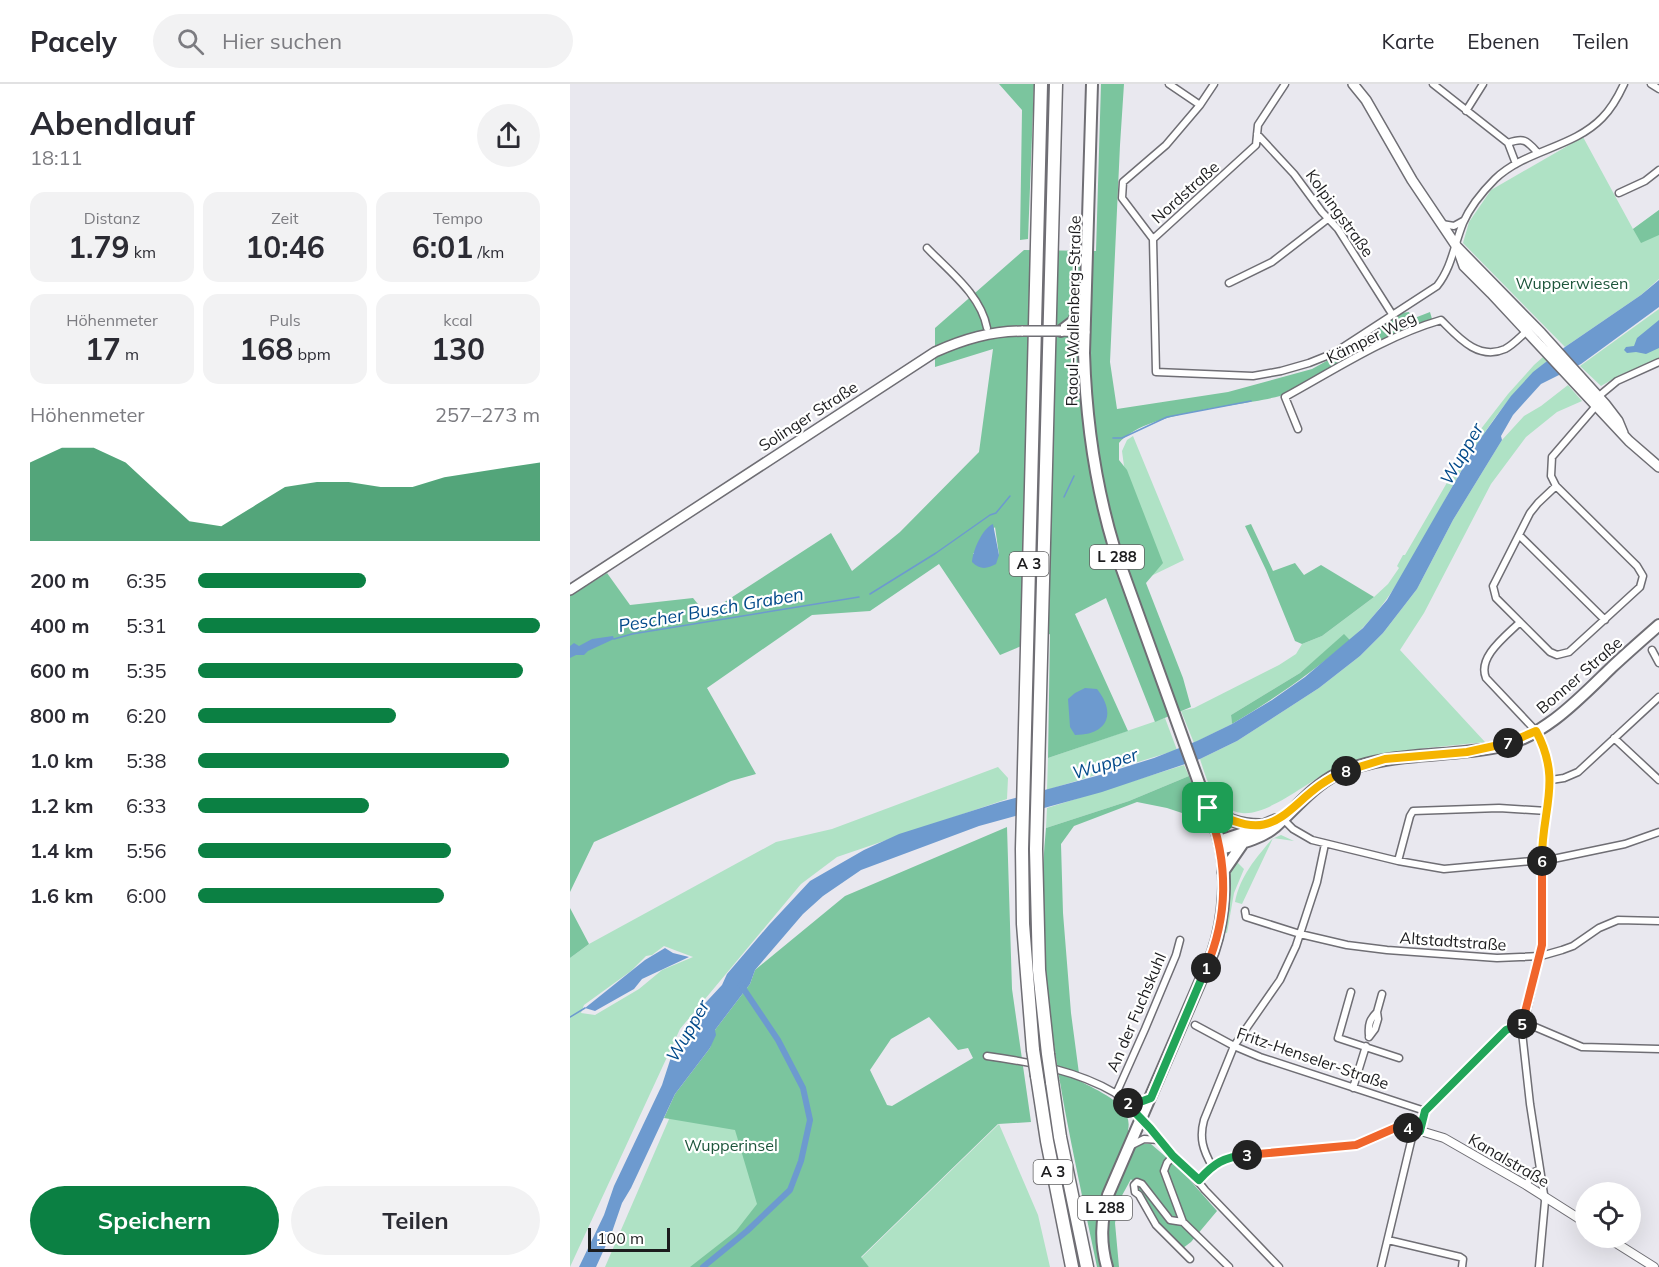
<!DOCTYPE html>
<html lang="de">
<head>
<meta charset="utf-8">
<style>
	body { margin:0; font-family:Mulish,sans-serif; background:#f2f2f3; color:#2b2b33; height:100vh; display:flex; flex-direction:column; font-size:22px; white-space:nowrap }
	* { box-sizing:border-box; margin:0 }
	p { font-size:20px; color:#7c7c81 }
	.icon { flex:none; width:33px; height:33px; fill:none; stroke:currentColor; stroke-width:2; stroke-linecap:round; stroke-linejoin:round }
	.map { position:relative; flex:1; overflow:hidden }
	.details { display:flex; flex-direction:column; background:#fff; width:570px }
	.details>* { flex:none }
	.buttons { position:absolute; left:1005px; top:1098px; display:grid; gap:12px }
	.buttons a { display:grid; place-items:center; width:66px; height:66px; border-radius:50%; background:#fff; box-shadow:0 6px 24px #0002; font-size:30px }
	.scale { position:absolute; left:18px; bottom:15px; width:82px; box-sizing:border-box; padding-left:6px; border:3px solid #1c1c1e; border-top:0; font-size:16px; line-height:21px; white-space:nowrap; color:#1c1c1e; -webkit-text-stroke:4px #fff; paint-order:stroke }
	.pin { position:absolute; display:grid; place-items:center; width:51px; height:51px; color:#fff; margin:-26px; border-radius:12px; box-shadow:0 3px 9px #0006 }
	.km { position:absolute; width:30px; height:30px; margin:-15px; border-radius:50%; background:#222; color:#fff; font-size:16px; line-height:30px; text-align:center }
	.round { display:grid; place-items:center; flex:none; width:63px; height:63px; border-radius:32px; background:#f2f2f3 }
	.summary { display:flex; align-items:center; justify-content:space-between; height:102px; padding:0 30px }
	h1 { font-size:33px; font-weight:700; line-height:45px }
	.figures { display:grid; grid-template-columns:repeat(3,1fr); gap:9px; height:102px; padding:6px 30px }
	.figures div { display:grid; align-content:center; border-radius:15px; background:#f2f2f3; text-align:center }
	.figures b { font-size:30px; font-weight:700 }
	.figures small { font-size:16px; font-weight:400 }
	.figures p { font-size:16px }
	.chart { height:168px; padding:12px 30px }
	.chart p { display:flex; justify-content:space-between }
	.chart svg { width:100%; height:108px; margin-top:6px; fill:#0b8043; opacity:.7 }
	.action { display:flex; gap:12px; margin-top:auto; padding:12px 30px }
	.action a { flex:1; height:69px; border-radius:36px; background:#0b8043; color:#fff; font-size:24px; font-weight:700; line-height:69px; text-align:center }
	.action a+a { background:#f2f2f3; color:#2b2b33 }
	ul { padding:0 30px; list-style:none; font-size:20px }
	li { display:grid; grid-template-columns:96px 72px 1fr; align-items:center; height:45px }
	li i { height:15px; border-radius:8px; background:#0b8043 }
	header { display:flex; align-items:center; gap:36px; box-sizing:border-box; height:84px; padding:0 30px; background:#fff; border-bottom:2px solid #e1e1e2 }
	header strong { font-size:28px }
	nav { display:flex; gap:33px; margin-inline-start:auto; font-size:21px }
	.search { width:420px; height:54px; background:#f2f2f3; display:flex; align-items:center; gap:15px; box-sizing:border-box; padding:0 21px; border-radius:33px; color:#7c7c81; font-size:22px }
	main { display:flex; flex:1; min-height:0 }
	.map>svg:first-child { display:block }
	.green { fill:#afe2c5; fill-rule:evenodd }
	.forest { fill:#7bc59e; fill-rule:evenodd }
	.water { fill:#6d9acf }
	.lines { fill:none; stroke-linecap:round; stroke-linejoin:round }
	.stream { stroke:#6d9acf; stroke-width:1.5 }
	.canal { stroke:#6d9acf; stroke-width:6 }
	.minor-casing { stroke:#6f6e74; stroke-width:9 }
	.tertiary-casing { stroke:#6f6e74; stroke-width:10 }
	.secondary-casing { stroke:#6f6e74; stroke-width:12 }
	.primary-casing { stroke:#6f6e74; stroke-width:14 }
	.motorway-casing { stroke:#6f6e74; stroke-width:15 }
	.minor { stroke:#fff; stroke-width:6 }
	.tertiary { stroke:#fff; stroke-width:8 }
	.secondary { stroke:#fff; stroke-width:9 }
	.primary { stroke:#fff; stroke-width:10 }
	.motorway { stroke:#fff; stroke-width:12 }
	.secondary-bridge-casing { stroke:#6f6e74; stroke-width:12; stroke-linecap:butt }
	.motorway-bridge-casing { stroke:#6f6e74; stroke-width:15; stroke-linecap:butt }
	.secondary-bridge { stroke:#fff; stroke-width:9 }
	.motorway-bridge { stroke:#fff; stroke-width:12 }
	.split-1-casing { stroke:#fff; stroke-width:12 }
	.split-2-casing { stroke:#fff; stroke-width:12 }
	.split-3-casing { stroke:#fff; stroke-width:12 }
	.split-4-casing { stroke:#fff; stroke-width:12 }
	.split-5-casing { stroke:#fff; stroke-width:12 }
	.split-6-casing { stroke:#fff; stroke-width:12 }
	.split-7-casing { stroke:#fff; stroke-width:12 }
	.split-8-casing { stroke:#fff; stroke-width:12 }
	.split-9-casing { stroke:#fff; stroke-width:12 }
	.split-1 { stroke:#f0652b; stroke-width:8 }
	.split-2 { stroke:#22a559; stroke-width:8 }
	.split-3 { stroke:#22a559; stroke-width:8 }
	.split-4 { stroke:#f0652b; stroke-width:8 }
	.split-5 { stroke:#22a559; stroke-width:8 }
	.split-6 { stroke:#f0652b; stroke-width:8 }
	.split-7 { stroke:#f5b400; stroke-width:8 }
	.split-8 { stroke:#f5b400; stroke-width:8 }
	.split-9 { stroke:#f5b400; stroke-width:8 }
	.labels { text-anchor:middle; stroke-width:4.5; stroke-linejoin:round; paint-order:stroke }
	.shield { fill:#fff; stroke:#606062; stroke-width:1.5 }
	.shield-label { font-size:15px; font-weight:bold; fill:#1c1c1e }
	.street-label { font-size:16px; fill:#1c1c1e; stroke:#fff }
	.park-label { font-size:16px; fill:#1d553b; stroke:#fff }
	.water-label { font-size:18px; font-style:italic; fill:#034a8a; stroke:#fff }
</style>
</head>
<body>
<header>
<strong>Pacely</strong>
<div class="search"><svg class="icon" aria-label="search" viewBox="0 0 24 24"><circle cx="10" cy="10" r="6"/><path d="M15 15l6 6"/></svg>Hier suchen</div>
<nav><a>Karte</a><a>Ebenen</a><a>Teilen</a></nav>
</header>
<main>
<section class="details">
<div class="summary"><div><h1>Abendlauf</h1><p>18:11</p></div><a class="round"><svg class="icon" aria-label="share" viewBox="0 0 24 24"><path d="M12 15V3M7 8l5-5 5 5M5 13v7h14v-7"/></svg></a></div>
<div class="figures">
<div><p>Distanz</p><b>1.79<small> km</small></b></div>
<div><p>Zeit</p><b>10:46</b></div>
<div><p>Tempo</p><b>6:01<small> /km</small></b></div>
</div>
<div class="figures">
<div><p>Höhenmeter</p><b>17<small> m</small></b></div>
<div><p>Puls</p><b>168<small> bpm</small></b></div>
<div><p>kcal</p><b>130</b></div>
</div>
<div class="chart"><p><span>Höhenmeter</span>257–273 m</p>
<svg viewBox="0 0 160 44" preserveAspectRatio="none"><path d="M0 44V12L10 6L20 6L30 12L40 24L50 36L60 38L70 30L80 22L90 20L100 20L110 22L120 22L130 18L140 16L150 14L160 12V44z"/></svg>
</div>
<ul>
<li><b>200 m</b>6:35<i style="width:49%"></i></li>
<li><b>400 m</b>5:31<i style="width:100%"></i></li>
<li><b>600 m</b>5:35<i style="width:95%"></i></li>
<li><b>800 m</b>6:20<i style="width:58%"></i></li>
<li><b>1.0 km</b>5:38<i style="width:91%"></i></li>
<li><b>1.2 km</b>6:33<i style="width:50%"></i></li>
<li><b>1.4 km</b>5:56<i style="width:74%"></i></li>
<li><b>1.6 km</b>6:00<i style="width:72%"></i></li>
</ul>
<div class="action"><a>Speichern</a><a>Teilen</a></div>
</section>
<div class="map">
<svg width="1089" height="1183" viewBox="0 0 1089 1183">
	<rect width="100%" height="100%" fill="#e9e8ef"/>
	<path class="green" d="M1013,53L1063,145L1089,126V195L1071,211L995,263L893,159L899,138L921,106Z
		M1089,225V275L1050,291L1031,302L1010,282Z
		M973,273L977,277C919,325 887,396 850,461C830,496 811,529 780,556L774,551L730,589L661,631L662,640L624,659L611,627L624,624L709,581L726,570L732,560L752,552L804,513L818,500L829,484L827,482L833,471H835L900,359L938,310L964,281Z
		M998,301L1012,317L987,328L956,353L921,400L854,529L830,566L915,658C865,664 809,665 762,686C738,697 698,732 672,729C645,726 637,697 630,675L667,657L749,604L790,572L813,549L847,505L883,436L932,356L954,332L971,322Z
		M563,352L614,476L581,492L592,478L554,382L552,367L557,356Z
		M595,634L607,666L477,706L478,674Z
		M614,681L619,692L559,717L476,744L477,724Z
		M428,683L438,694L437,715L267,773L231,800L110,945L0,1183V874L19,860L206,758L262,745ZM94,862L123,873L92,886L69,905L25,931L11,929L14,921L61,887L76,872L82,871Z
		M711,751L724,757L703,754L672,820L665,818C670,792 686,774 702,755Z
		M664,775L674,785L664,809L657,849L654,848C658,825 657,795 664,775Z
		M135,977L208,1112L130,1183H35L112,1005Z
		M429,1040L468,1131L480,1183H299L291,1174Z"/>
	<path class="forest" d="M429,0H464L458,155L450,156L452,26Z
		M531,0H554L550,61L540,278L547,325L658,308L742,285L782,263L831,229L839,228L842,235L860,228L862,235C825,249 790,269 755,288C741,296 725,307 710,312C668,323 576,327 549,359V376L557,386L593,479L576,499L613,594L621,623L585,638L536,514L505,530L558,647L478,674L480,550L430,571L369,480L300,527L242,531L137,604L186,690L161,697L24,758L0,808V512L37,489L60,521L123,514L136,530L261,449L282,487L330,448L409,368L423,265L365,283V244L454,166L526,167ZM425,443L429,471L403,470Z
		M1089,126V151L1071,159L1063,145Z
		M681,440L703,487L725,479L734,491L751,481L804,513L752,552L732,560L725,557L696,486L675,442Z
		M774,550L780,556C743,588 704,615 662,640L661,631L730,589Z
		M619,692L627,714L630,735L597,724L567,718L504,742L491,760L493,829L501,929L510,997C528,1007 564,1021 558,1046L572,1060H581L611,1086L647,1127L621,1158L613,1164L589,1140L561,1095L549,1117L545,1139L549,1183H527C497,1037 461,894 476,744L559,717Z
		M437,743L442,905L461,1038L428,1040L291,1173L299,1183H120L166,1147L187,1120L165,1046L94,1034L105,1010L140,964L145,946L180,900L185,886L275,812ZM359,933L388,966L398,964L403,974L322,1022L317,1021L300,986L321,955Z
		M0,824L19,860L0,874Z"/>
	<path class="water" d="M1089,196V223L1011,280L971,300L943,331L931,352L932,356L883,436L847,505L813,549L790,572L749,604L667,657L630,675L532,708L409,742L291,786L253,812L233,830L185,886L180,900L145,946L146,951L140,964L105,1010L61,1104L52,1119L42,1148L26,1183H9L34,1131L44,1102L92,1001L104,964L113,949L125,930L152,901L157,890L199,841L240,797L294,766L329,750L430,718L530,691L584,674L627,657L662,640L702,616L735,593L793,544L817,516L908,358L941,312L963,288L995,263L1071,211Z
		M1089,236V264L1076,270L1066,268L1057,269L1054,266L1056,263L1064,262L1067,254Z
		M423,440L429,471L426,480C417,485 410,486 402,478C403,466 412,445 423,440Z
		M43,552L44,555L18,567L14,571H6L0,574V562L4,559L9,562L22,555Z
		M515,604L527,605C547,630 537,651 505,651L500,643L498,615L505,609Z
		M95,864L103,869L119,873L72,895L64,905L25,927L15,924L75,876Z"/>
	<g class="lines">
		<path class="stream" d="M543,354H552L597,333L681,317
			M494,413L504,392
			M300,510L366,469L420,431L426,429L440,412
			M44,555L62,550L289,513
			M0,933L15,924"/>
		<path class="canal" d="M133,1183L177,1147L220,1106L231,1077L240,1036L233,1004L208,956L171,901"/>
		<defs>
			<path id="minor" d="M599,0L630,21
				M715,0L688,41L686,61L583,155L586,288L683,292L711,287L739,279L764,269L867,202C882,183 884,161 893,139C900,123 913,107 925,95C955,66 1003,64 1032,34C1042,24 1048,13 1054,0
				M863,0L938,59L946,80
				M1081,0L1089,5
				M896,27L913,0
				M687,50L724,90L752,128L768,145L822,230
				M938,59C955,53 957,57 968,69
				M1049,109L1075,97L1089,86
				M872,140L884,142L893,137
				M583,155L552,114L553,98L596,61L630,21L644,0
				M357,164C379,187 411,211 417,244
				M659,199L702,178L759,134
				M1029,312L1047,297L1089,278
				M728,345L715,313C766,285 816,252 871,236C888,253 908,277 935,265C943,261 950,253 957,247
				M986,402L1067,482L1073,492L1070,503L999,568L987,571L980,568L926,514L923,502L960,429L968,419L986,402L981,392L982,373L1026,322
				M949,451L1035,536
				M950,538C936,552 907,573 916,594L966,647
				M1082,566L1089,579
				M1044,654L1089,696
				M981,696L994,694L1008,688L1089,613
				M712,734L723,745L742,756L828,777L874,785L983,775L1055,760L1089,748
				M828,777L840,732L843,727L929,724L977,727
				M675,827L676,833L730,850L777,861L817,866L927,874L971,872L992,866L1003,862L1029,844L1048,836L1089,837
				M781,908L768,954L829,974
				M625,941L664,962L690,973L855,1027
				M799,951C798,940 800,935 807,928
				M799,953L805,945L808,935L807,928L812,910
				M417,972C460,978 508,987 545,1009C569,1024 585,1052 604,1073C614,1085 626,1094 635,1106L709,1183
				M783,1004L796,962
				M546,1010L575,945L606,871L610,856
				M556,1019H569L578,1015
				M850,1047L855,1027L936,946L943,942L958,940L1012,963L1089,965
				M562,1061L574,1055L590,1056
				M603,1072L597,1079L594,1087L613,1138L659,1183
				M642,1082C633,1066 629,1054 634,1036L664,962L710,896L726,862L747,798L755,760
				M629,1096L642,1082L660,1073L786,1061L830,1043L844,1045L811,1183
				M956,1101L964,1088L970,1086
				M613,1138L600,1136L572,1100L567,1098L564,1101L565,1108L569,1111L586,1141L620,1175
				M818,1156L890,1173L893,1175L892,1183
				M969,1183L975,1117L960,1020L952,948L972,861L971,776"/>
			<path id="tertiary" d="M966,647C992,695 972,726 971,776
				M844,1045L874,1054L956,1101L1016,1139
				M1038,1154L1084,1183"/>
			<path id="secondary" d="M783,0L796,16L842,96L887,163L971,249L1035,320L1048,337L1053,349
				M889,168L894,182L921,209L1059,357L1089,383
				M491,247L515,248
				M0,506L365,268C394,255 421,247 453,247"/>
			<path id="primary" d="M522,0L514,269C516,335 525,400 544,463L648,752C658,787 655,833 643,868L538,1111C531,1137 530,1158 537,1183
				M491,247L504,237L513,215
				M638,724C655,735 669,741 690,741
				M649,757L680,747L706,736
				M651,765C668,760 691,755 705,743C725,725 743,702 767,690C818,667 874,674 928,663C974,653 1009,615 1042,583C1057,569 1073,555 1089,541
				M653,788L673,759"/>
			<path id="motorway" d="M463,966L453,840L452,765L471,0
				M478,970L469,886L466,765L486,0
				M467,992L477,1057L502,1183
				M482,998L490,1053L517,1183"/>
		</defs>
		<use href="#minor" class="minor-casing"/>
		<use href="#tertiary" class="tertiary-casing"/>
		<use href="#secondary" class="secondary-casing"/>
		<use href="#primary" class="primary-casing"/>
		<use href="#motorway" class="motorway-casing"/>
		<use href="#minor" class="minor"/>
		<use href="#tertiary" class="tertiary"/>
		<use href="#secondary" class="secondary"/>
		<use href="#primary" class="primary"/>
		<use href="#motorway" class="motorway"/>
		<defs>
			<path id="secondary-bridge" d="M453,247H491"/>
			<path id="motorway-bridge" d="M463,966L467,992
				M478,970L482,998"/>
		</defs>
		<use href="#secondary-bridge" class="secondary-bridge-casing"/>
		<use href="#motorway-bridge" class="motorway-bridge-casing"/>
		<use href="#secondary-bridge" class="secondary-bridge"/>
		<use href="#motorway-bridge" class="motorway-bridge"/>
	</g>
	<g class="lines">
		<defs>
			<path id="split-1" d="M636,884C659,831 658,777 638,724"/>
			<path id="split-2" d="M558,1019L570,1018L581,1014L636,884"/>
			<path id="split-3" d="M558,1019H556L580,1044L603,1072L629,1096C644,1079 654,1073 677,1071"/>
			<path id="split-4" d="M677,1071L786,1061L825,1044H838"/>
			<path id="split-5" d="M838,1044L850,1047L855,1027L936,946L952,940"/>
			<path id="split-6" d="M952,940L972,861V777"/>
			<path id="split-7" d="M938,659L966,647C993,697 971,727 972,777"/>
			<path id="split-8" d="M776,687L815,675L897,668L938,659"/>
			<path id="split-9" d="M638,724C714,771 716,710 776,687"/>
		</defs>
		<use href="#split-1" class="split-1-casing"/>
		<use href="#split-2" class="split-2-casing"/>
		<use href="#split-3" class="split-3-casing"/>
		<use href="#split-4" class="split-4-casing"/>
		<use href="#split-5" class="split-5-casing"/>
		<use href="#split-6" class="split-6-casing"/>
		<use href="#split-7" class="split-7-casing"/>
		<use href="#split-8" class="split-8-casing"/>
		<use href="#split-9" class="split-9-casing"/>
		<use href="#split-1" class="split-1"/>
		<use href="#split-2" class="split-2"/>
		<use href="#split-3" class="split-3"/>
		<use href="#split-4" class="split-4"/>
		<use href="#split-5" class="split-5"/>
		<use href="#split-6" class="split-6"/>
		<use href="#split-7" class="split-7"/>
		<use href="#split-8" class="split-8"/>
		<use href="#split-9" class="split-9"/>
	</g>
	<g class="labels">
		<g class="shield">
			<rect x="520" y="461" width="54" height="24" rx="4.5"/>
			<rect x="439.5" y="468" width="39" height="24" rx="4.5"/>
			<rect x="463.5" y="1076" width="39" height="24" rx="4.5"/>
			<rect x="508" y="1112" width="54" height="24" rx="4.5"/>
		</g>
		<g class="shield-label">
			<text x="547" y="478">L 288</text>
			<text x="459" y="485">A 3</text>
			<text x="483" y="1093">A 3</text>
			<text x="535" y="1129">L 288</text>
		</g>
		<g class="street-label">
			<text transform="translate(615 108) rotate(-42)" y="6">Nordstraße</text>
			<text transform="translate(770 129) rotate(54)" y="6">Kolpingstraße</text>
			<text transform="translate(503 227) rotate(-89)" y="6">Raoul-Wallenberg-Straße</text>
			<text transform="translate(801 253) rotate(-26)" y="6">Kämper Weg</text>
			<text transform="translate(238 332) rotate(-33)" y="6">Solinger Straße</text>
			<text transform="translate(1009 591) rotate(-41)" y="6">Bonner Straße</text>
			<text transform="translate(883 857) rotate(4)" y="6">Altstadtstraße</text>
			<text transform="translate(566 928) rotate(-67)" y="6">An der Fuchskuhl</text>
			<text transform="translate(743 974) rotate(19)" y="6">Fritz-Henseler-Straße</text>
			<text transform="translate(939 1076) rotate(30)" y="6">Kanalstraße</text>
		</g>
		<g class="park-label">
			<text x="1002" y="205">Wupperwiesen</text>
			<text x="161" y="1067">Wupperinsel</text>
		</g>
		<g class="water-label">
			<text transform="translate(892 370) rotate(-60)" y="6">Wupper</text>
			<text transform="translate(141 526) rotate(-10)" y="6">Pescher Busch Graben</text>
			<text transform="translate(535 680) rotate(-17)" y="6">Wupper</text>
			<text transform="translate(118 947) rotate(-60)" y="6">Wupper</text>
		</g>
	</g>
</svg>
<div class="buttons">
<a><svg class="icon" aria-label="locate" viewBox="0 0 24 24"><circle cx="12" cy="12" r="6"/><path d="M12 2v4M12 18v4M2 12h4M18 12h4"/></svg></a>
</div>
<div class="scale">100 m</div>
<div class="pin" style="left:638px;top:724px;background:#1e9e55"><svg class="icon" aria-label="arrive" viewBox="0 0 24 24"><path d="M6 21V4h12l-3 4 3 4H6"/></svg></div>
<b class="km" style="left:636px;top:884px">1</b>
<b class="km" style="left:558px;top:1019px">2</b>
<b class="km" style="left:677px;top:1071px">3</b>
<b class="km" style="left:838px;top:1044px">4</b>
<b class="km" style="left:952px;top:940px">5</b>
<b class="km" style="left:972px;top:777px">6</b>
<b class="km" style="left:938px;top:659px">7</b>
<b class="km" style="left:776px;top:687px">8</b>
</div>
</main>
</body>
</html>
